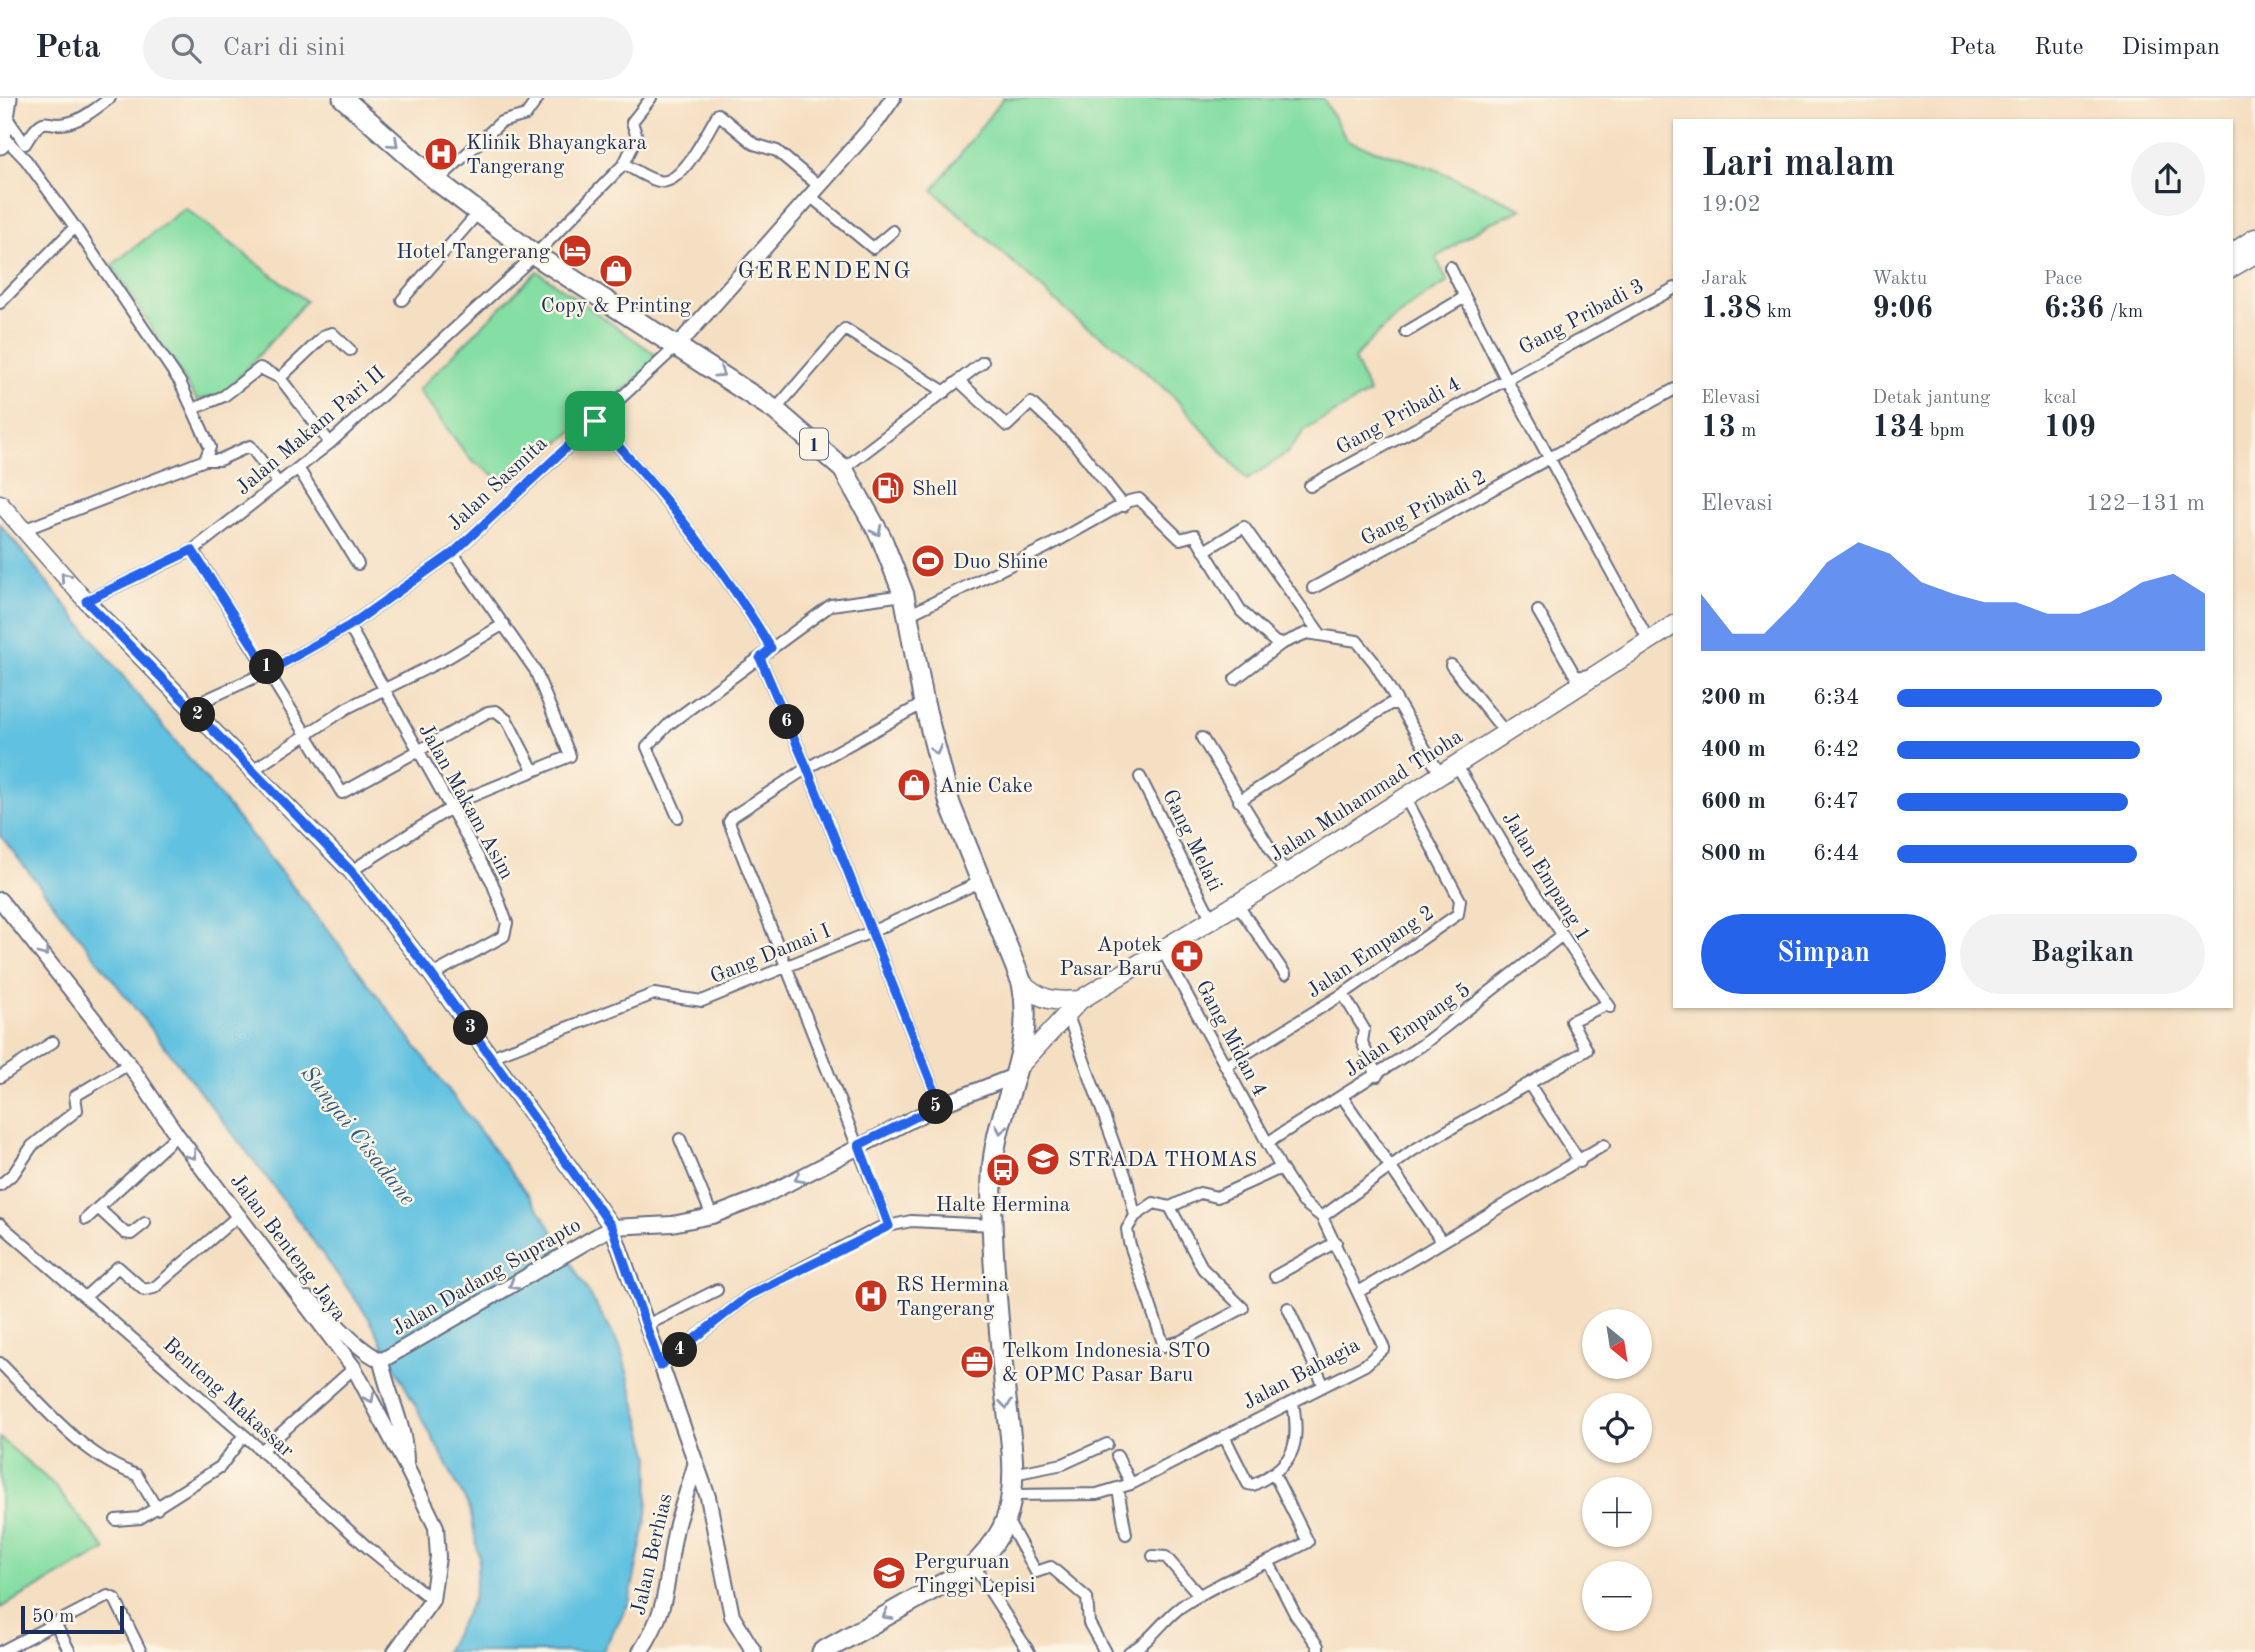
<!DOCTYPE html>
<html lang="id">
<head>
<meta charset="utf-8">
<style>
	body { margin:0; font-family:"Old Standard TT",serif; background:#f2f2f3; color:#1f2937; height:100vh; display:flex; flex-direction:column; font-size:26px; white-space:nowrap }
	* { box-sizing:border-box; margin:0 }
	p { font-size:23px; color:#747a83 }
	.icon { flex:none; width:38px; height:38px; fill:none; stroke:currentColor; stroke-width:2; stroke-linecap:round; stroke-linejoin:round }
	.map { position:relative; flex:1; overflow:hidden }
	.side { position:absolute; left:1673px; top:21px; width:560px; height:889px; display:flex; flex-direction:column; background:#fff; border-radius:0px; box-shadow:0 2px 5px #0004 }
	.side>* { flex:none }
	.needle { width:46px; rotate:150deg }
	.controls { position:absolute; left:1582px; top:1211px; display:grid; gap:14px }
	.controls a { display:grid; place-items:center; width:70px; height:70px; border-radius:50%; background:#fff; box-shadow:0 2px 5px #0004; font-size:35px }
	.scale { position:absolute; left:21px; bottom:18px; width:103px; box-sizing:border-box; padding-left:7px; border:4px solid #1b2f5e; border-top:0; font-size:19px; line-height:24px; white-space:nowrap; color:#1b2f5e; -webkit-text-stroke:5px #fcf5e5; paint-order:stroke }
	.pin { position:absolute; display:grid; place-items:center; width:60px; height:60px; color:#fff; margin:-30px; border-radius:14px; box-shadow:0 4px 10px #0006 }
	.km { position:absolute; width:35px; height:35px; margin:-18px; border-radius:50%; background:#222; color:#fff; font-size:19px; line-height:35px; text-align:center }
	.round { display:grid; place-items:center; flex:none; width:74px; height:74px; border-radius:37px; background:#f2f2f3 }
	.overview { display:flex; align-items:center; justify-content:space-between; height:119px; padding:0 28px }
	h1 { font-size:38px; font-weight:600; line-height:52px }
	.figures { display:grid; grid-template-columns:repeat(3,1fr); gap:10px; height:119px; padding:7px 28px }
	.figures div { display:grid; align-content:center }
	.figures b { font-size:30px; font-weight:600 }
	.figures small { font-size:19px; font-weight:400 }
	.figures p { font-size:19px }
	.chart { height:196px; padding:14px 28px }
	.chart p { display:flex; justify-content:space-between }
	.chart svg { width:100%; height:126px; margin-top:7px; fill:#2563eb; opacity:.7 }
	.cta { display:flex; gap:14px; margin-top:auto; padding:14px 28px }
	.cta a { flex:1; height:80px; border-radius:42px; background:#2563eb; color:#fff; font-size:28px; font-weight:600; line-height:80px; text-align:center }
	.cta a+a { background:#f2f2f3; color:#1f2937 }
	ul { padding:0 28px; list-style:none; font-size:23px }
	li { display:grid; grid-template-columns:112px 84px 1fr; align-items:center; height:52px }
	li i { height:18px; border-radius:9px; background:#2563eb }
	header { display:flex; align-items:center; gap:42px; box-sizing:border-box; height:98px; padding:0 35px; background:#fff; border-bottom:2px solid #e0e1e3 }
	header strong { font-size:33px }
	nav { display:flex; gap:38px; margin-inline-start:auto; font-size:24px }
	.search { width:490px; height:63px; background:#f2f2f3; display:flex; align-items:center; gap:18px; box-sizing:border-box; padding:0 24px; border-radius:38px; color:#747a83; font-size:26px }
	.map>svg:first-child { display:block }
	.green { fill:#85dea3; stroke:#508680; stroke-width:2 }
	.water { fill:#61c1e0; stroke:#3e789f; stroke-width:2 }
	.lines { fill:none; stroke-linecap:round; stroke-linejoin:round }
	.minor-casing { stroke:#676d81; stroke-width:14 }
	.tertiary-casing { stroke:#676d81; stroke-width:18 }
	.secondary-casing { stroke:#676d81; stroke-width:19 }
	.primary-casing { stroke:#676d81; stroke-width:21 }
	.trunk-casing { stroke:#676d81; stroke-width:23 }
	.minor { stroke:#fff; stroke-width:10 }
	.tertiary { stroke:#fff; stroke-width:14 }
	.secondary { stroke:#fff; stroke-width:16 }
	.primary { stroke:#fff; stroke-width:18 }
	.trunk { stroke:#fff; stroke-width:19 }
	.oneway { stroke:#8d97ae }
	.route-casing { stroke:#fff; stroke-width:14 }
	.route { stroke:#2563eb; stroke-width:9 }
	.labels { text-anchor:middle; stroke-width:5; stroke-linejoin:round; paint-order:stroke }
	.shield { fill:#fcf5e5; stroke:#5e6a86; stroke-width:2 }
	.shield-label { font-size:19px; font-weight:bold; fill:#1b2f5e }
	.poi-label { font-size:21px; fill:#1b2f5e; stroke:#fcf5e5; text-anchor:start }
	.street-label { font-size:21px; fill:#1b2f5e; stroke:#fcf5e5 }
	.water-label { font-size:23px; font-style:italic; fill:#305b85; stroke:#fcf5e5 }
	.quarter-label { font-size:24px; letter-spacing:2px; fill:#1b2f5e; stroke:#fcf5e5 }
</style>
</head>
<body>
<header>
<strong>Peta</strong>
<div class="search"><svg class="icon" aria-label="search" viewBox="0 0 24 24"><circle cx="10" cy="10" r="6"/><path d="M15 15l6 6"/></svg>Cari di sini</div>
<nav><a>Peta</a><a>Rute</a><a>Disimpan</a></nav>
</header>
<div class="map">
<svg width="2255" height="1554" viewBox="0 0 2255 1554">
	<rect width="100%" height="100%" fill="#fcf5e5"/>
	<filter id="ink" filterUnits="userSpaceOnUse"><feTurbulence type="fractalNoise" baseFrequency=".0143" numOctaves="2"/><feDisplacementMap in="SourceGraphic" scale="14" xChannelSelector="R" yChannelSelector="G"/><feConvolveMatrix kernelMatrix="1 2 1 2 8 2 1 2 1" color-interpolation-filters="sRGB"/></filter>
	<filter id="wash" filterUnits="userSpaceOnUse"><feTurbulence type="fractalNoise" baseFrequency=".00686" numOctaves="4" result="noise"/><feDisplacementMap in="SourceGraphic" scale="28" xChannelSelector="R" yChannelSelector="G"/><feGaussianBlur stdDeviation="1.57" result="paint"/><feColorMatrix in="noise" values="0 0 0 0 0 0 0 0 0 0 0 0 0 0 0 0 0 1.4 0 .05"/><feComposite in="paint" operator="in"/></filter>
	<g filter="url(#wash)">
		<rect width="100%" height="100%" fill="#f5dfc2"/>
		<path class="green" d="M1003,0H1323L1347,43L1435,71L1523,111L1485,127L1436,160L1448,184C1411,205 1381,228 1354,261L1369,295L1305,332L1287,355L1247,382L1176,301L1118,249L1080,225L933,92Z
			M185,110L306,203L224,297L197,302L112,167Z
			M537,173L662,261L508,386L471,362L418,292Z
			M0,1340L52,1385L106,1452L0,1510Z"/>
		<path class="water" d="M0,426L331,836L543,1117L620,1248L650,1359L647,1417L629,1505L602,1554H445L473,1502L479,1460L470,1411L369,1220L268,1081L0,737Z"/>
	</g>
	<g filter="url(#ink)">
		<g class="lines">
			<defs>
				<path id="minor" d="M5,17L25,46C48,9 44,33 71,24C85,20 98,9 110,0
					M2,37L26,62L75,129L180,284L210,349L205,362L23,432
					M624,66C634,71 647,81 659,83C682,89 707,33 718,16L754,46L777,53L819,88
					M437,83L501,24L526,17L538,0
					M810,98L873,150L893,133
					M1450,169L1505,279L1649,543
					M402,202L478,115
					M0,205L75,129
					M1406,234L1465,199
					M280,280L325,237L332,235L350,252
					M959,283L1007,328L1031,305L1074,345L1124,408
					M193,311L224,298L260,270L280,280L330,345
					M775,312L845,231L945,294
					M595,323C661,393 722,467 771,550
					M205,362H219L250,348L278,385
					M298,370L358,466
					M843,371L983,264
					M1310,388L1675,190
					M193,452L342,695L488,614L496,613L507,622L533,672
					M1204,453L1244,429L1321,537
					M1313,490L1675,291
					M86,503L193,452L330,345L535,157L624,66L637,39L632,24L651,0
					M1538,513L1576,579L1589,577
					M908,517L1047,449L1129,403L1139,401L1180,441L1195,437L1241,513L1275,544L1281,546
					M349,528L492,784L507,825L504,838L432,877
					M760,560L807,670L940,1007
					M1451,567L1505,634
					M1235,581L1281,546L1307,535L1357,543L1374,564L1440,676
					M190,609L269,573L349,528L453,455L678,247
					M1202,640L1286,776
					M1456,666L1511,759L1610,909
					M253,672L347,610L449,559L504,526
					M1140,679L1212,822
					M1239,703L1390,606H1397
					M678,719L647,649L669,626L831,507L904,497
					M351,773L465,701L570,658L535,572L453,455
					M1237,806L1285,876
					M1343,896L1364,931L1362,944L1377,978
					M1067,915L1127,1082L1135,1118
					M491,959L654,896L702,903L871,834L980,784
					M1226,968L1343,896L1458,816L1460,802L1405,699
					M0,979L53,944
					M1529,986L1580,1064
					M1343,1000L1442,1144
					M680,1041L712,1118
					M1267,1045L1422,947L1561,838
					M0,1087L14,1075L32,1048L77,1012L75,998L129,966
					M1170,1109L1203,1171L1243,1210L1181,1243L1164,1248L1129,1144L1127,1131L1135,1118L1154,1105L1170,1109L1200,1095L1217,1099L1281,1070
					M98,1110L125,1135L131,1136L145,1125
					M1322,1119L1412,1053L1587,952L1571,923L1608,906
					M86,1121L177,1037
					M0,1126L244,1337L367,1449L432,1502
					M889,1128L729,724L733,718L807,670L924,605
					M1275,1178L1336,1144
					M1360,1193L1604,1047
					M85,1199L118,1169L144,1192L154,1190L239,1117
					M1288,1210L1324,1288
					M645,1228L717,1192
					M0,1265C40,1304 82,1359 137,1377L157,1411
					M660,1268L748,1198L879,1130L911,1123L993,1127
					M1224,1338L1248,1386L1253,1387C1295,1366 1300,1349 1293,1304
					M261,1353L354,1270
					M1117,1358L1131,1386
					M1013,1376L1063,1366L1107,1346
					M1118,1391L1126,1436
					M1011,1397L1097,1396L1131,1386L1365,1267L1384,1250L1322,1119L1303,1104L1281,1070L1163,853
					M116,1422L140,1420L220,1369L244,1337
					M1007,1422L1036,1474L1051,1469L1087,1500L1089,1525L1105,1554
					M1153,1458L1166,1459L1199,1497
					M1269,1465L1295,1516L1318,1548V1554
					M974,1468L1029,1554
					M55,1525L70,1554
					M0,1554L108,1498L115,1501L141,1554
					M1129,1554C1152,1543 1162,1522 1182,1508C1221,1482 1267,1466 1308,1444L1274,1376"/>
				<path id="tertiary" d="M678,247L877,23L893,0
					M0,802L129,966L177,1037L354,1270L406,1368L436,1429L438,1459L432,1502L395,1554
					M612,1129L708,1399L732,1518L754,1554
					M308,1201C337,1223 347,1244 381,1263
					M381,1263L612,1129L672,1126L712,1118L764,1098L940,1007L1017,977
					M381,1263C388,1298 406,1329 406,1365
					M640,1554C673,1504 664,1479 677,1426C683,1405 690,1385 696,1364"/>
				<path id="secondary" d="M0,405L86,503L351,773L432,877L612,1129"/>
				<path id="primary" d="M2231,156L2255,140
					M2231,170L2255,156
					M1022,885C1042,903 1054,904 1080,902
					M1021,966L1080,902L1286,776L1675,526"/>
				<path id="trunk" d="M343,0L437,83L535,157L775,312L843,371L881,439L904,497L924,605L950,706L1022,885C1037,957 995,1008 992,1076C990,1145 998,1215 1004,1283C1008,1327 1019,1372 1008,1415C1002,1437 989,1452 974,1468L822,1554
					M0,46L7,0"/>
			</defs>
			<use href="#minor" class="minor-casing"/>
			<use href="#tertiary" class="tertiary-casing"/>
			<use href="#secondary" class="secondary-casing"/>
			<use href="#primary" class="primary-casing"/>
			<use href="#trunk" class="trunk-casing"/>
			<use href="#minor" class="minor"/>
			<use href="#tertiary" class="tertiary"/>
			<use href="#secondary" class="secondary"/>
			<use href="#primary" class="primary"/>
			<use href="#trunk" class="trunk"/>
		</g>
		<defs><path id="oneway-chevron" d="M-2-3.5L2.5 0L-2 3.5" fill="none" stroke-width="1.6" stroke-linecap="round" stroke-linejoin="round" transform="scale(1.75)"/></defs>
		<g class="oneway">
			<use href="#oneway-chevron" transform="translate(394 45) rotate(42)"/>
			<use href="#oneway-chevron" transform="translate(720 275) rotate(34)"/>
			<use href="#oneway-chevron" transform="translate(877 433) rotate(63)"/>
			<use href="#oneway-chevron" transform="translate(65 479) rotate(-131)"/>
			<use href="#oneway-chevron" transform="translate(936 652) rotate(76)"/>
			<use href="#oneway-chevron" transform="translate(44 854) rotate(52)"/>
			<use href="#oneway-chevron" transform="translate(1001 1031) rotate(102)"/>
			<use href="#oneway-chevron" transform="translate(192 1057) rotate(53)"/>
			<use href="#oneway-chevron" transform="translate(799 1080) rotate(152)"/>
			<use href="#oneway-chevron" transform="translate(513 1187) rotate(150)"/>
			<use href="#oneway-chevron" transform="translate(370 1300) rotate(62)"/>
			<use href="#oneway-chevron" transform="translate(1006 1306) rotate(84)"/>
			<use href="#oneway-chevron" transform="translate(887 1517) rotate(151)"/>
		</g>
	</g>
	<g class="lines" filter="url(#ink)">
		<defs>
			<path id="route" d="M595,323C661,392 722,467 771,550L760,560L807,670L940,1007L859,1047L889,1128L748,1198L660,1268L612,1129L432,877L351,773L86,503L192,452L269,573L349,528L453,455Z"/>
		</defs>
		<use href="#route" class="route-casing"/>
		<use href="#route" class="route"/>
	</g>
	<defs>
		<symbol id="hospital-disc" viewBox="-11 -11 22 22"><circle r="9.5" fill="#c8321e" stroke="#fcf5e5"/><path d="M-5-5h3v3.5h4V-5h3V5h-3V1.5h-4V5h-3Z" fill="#fff"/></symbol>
		<symbol id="hotel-disc" viewBox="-11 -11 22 22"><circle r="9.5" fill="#c8321e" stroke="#fcf5e5"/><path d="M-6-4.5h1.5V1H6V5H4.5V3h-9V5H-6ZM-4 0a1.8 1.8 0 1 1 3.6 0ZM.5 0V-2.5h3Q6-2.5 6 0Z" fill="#fff"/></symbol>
		<symbol id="shop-disc" viewBox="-11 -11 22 22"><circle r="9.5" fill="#c8321e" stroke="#fcf5e5"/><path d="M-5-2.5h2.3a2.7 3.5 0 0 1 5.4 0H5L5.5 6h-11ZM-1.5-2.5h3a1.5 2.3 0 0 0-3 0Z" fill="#fff"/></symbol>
		<symbol id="fuel-disc" viewBox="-11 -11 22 22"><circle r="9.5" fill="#c8321e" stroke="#fcf5e5"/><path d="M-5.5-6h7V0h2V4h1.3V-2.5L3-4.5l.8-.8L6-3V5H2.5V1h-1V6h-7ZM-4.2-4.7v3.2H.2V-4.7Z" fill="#fff"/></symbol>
		<symbol id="stadium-disc" viewBox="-11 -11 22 22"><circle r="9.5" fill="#c8321e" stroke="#fcf5e5"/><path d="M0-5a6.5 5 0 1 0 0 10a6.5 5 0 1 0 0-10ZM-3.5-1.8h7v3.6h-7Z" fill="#fff"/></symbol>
		<symbol id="pharmacy-disc" viewBox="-11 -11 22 22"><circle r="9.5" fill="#c8321e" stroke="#fcf5e5"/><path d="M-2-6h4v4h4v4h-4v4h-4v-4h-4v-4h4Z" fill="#fff"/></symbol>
		<symbol id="school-disc" viewBox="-11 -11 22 22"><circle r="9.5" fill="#c8321e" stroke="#fcf5e5"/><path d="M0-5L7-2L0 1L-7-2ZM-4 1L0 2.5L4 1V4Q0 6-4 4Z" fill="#fff"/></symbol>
		<symbol id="bus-disc" viewBox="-11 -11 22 22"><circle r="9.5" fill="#c8321e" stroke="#fcf5e5"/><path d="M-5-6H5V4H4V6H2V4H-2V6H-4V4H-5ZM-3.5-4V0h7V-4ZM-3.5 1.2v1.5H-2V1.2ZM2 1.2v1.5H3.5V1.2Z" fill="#fff"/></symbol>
		<symbol id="office-disc" viewBox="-11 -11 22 22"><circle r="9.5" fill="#c8321e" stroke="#fcf5e5"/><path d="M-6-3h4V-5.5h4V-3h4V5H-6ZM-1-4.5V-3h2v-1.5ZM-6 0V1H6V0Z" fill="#fff"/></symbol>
		<symbol id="university-disc" viewBox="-11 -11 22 22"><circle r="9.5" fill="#c8321e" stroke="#fcf5e5"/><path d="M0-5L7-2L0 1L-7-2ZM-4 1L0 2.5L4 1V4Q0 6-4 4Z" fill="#fff"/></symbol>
	</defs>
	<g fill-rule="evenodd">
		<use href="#hospital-disc" x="422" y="37" width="38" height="38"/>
		<use href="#hotel-disc" x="556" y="134" width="38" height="38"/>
		<use href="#shop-disc" x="597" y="154" width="38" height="38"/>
		<use href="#fuel-disc" x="869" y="371" width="38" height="38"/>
		<use href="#stadium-disc" x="909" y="444" width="38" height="38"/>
		<use href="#shop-disc" x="895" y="668" width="38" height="38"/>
		<use href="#pharmacy-disc" x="1168" y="839" width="38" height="38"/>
		<use href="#school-disc" x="1024" y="1042" width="38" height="38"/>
		<use href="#bus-disc" x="984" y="1053" width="38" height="38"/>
		<use href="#hospital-disc" x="852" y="1179" width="38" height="38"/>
		<use href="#office-disc" x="958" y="1245" width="38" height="38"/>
		<use href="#university-disc" x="870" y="1456" width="38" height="38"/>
	</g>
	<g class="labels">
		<rect class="shield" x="800" y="330.5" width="28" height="31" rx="5"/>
		<g class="shield-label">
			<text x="814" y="353">1</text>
		</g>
		<g class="poi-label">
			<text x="466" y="51">Klinik Bhayangkara<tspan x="466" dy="24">Tangerang</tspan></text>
			<text x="550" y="160" text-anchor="end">Hotel Tangerang</text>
			<text x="616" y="214" text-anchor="middle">Copy &amp; Printing</text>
			<text x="912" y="397">Shell</text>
			<text x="953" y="470">Duo Shine</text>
			<text x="939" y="694">Anie Cake</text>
			<text x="1162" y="853" text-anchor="end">Apotek<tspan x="1162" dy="24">Pasar Baru</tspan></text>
			<text x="1068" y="1068">STRADA THOMAS</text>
			<text x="1003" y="1113" text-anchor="middle">Halte Hermina</text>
			<text x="896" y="1193">RS Hermina<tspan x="896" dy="24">Tangerang</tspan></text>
			<text x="1002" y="1259">Telkom Indonesia STO<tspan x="1002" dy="24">&amp; OPMC Pasar Baru</tspan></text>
			<text x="914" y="1470">Perguruan<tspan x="914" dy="24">Tinggi Lepisi</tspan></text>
		</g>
		<g class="street-label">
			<text transform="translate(1581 218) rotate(-28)" y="7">Gang Pribadi 3</text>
			<text transform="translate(1398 317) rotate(-29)" y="7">Gang Pribadi 4</text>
			<text transform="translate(310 332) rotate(-40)" y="7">Jalan Makam Pari II</text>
			<text transform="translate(497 385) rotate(-43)" y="7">Jalan Sasmita</text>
			<text transform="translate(1423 409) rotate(-28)" y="7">Gang Pribadi 2</text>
			<text transform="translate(1366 697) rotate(-33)" y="7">Jalan Muhammad Thoha</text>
			<text transform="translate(467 703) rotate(61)" y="7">Jalan Makam Asim</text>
			<text transform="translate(1193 742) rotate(64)" y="7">Gang Melati</text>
			<text transform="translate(1547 778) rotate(58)" y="7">Jalan Empang 1</text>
			<text transform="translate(1370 853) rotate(-34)" y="7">Jalan Empang 2</text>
			<text transform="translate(770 855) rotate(-22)" y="7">Gang Damai I</text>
			<text transform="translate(1407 931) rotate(-35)" y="7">Jalan Empang 5</text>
			<text transform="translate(1232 940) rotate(62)" y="7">Gang Midan 4</text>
			<text transform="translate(289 1149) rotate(53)" y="7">Jalan Benteng Jaya</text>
			<text transform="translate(486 1178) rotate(-30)" y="7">Jalan Dadang Suprapto</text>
			<text transform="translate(1301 1275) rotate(-28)" y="7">Jalan Bahagia</text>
			<text transform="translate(229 1299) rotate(42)" y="7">Benteng Makassar</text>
			<text transform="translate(651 1456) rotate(-77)" y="7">Jalan Berhias</text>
		</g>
		<g class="water-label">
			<text transform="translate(359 1037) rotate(52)" y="8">Sungai Cisadane</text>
		</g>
		<g class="quarter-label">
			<text x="825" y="180">GERENDENG</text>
		</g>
	</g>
</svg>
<div class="controls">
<a><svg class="needle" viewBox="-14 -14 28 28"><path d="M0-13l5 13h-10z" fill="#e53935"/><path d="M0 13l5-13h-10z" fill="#747a83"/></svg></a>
<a><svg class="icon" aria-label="locate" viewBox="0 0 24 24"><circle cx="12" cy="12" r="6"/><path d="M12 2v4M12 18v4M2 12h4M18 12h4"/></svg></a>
<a>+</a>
<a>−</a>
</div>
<div class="scale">50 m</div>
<div class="pin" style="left:595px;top:323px;background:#1e9e55"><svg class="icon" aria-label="arrive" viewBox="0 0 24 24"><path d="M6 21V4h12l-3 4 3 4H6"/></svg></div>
<b class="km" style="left:267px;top:569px">1</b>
<b class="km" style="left:198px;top:617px">2</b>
<b class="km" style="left:471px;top:930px">3</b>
<b class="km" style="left:680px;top:1252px">4</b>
<b class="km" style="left:936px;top:1009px">5</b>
<b class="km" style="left:787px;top:624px">6</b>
<section class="side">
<div class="overview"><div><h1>Lari malam</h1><p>19:02</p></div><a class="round"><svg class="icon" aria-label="share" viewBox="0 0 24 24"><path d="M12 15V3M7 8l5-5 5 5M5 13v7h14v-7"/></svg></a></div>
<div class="figures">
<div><p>Jarak</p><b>1.38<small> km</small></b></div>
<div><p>Waktu</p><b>9:06</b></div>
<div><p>Pace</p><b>6:36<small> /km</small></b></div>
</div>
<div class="figures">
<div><p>Elevasi</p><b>13<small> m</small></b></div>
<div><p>Detak jantung</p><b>134<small> bpm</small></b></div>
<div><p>kcal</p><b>109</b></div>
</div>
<div class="chart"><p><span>Elevasi</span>122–131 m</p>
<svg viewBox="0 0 160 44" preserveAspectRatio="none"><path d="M0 44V24L10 38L20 38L30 27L40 13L50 6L60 10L70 20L80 24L90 27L100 27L110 31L120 31L130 27L140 20L150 17L160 24V44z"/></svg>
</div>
<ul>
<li><b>200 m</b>6:34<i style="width:86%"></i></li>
<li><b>400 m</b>6:42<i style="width:79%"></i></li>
<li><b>600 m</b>6:47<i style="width:75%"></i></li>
<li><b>800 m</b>6:44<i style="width:78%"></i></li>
</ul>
<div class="cta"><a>Simpan</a><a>Bagikan</a></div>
</section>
</div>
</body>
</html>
